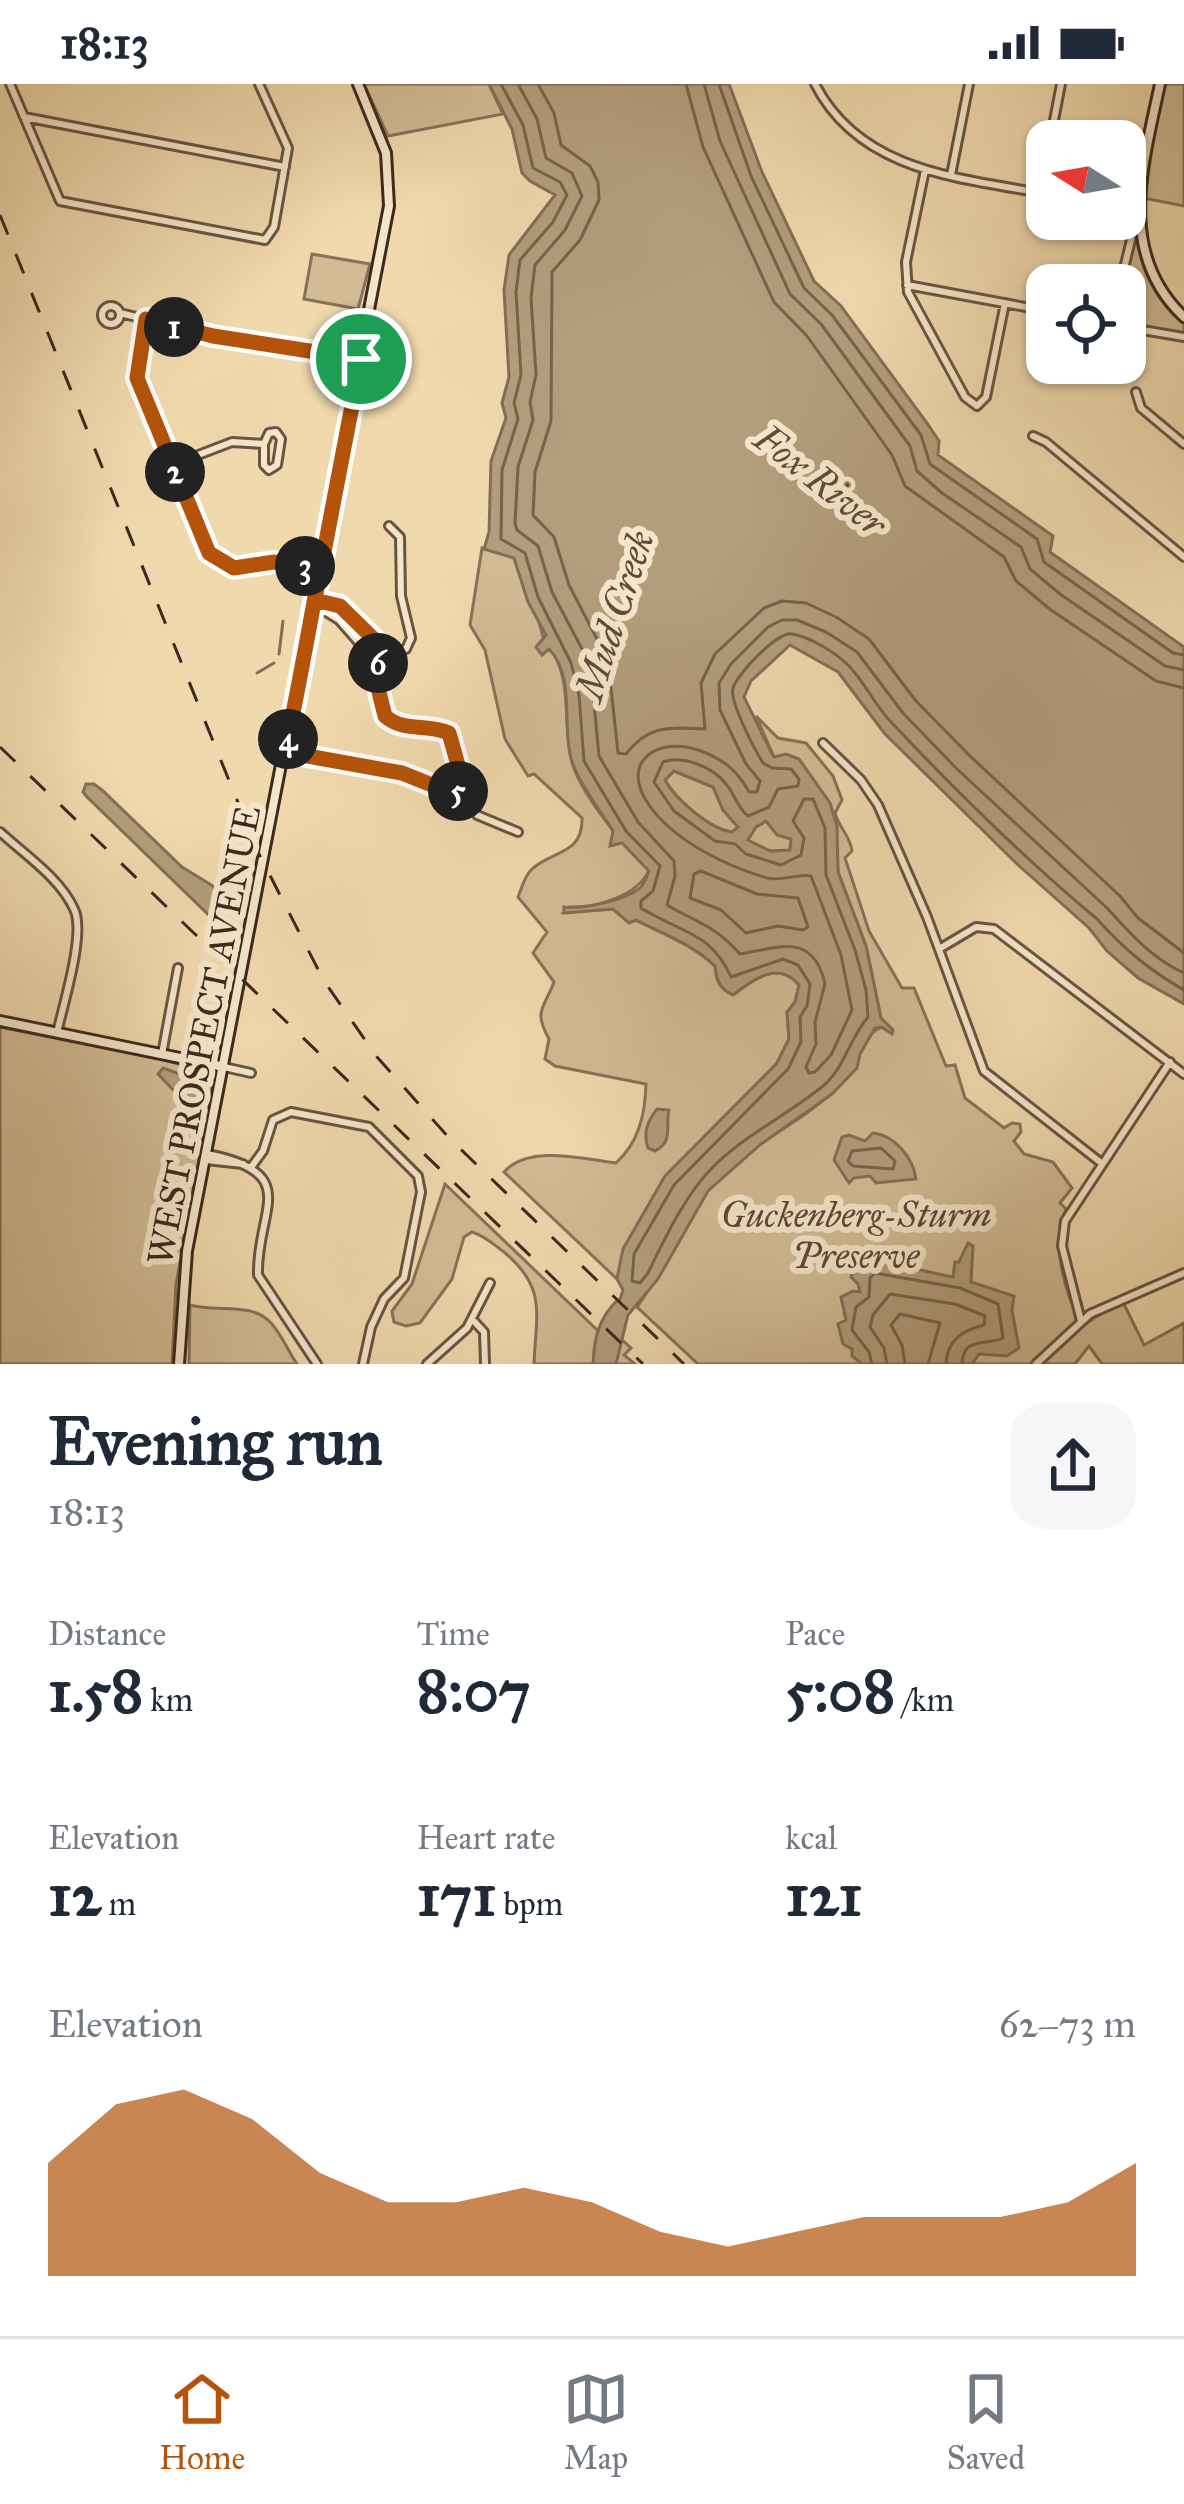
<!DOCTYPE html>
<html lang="en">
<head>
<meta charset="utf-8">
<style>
	body { margin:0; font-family:"IM FELL Great Primer",serif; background:#f6f6f7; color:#1f2937; height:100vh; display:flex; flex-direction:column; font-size:45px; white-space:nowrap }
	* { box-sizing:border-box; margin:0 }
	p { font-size:39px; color:#747a83 }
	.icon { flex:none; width:66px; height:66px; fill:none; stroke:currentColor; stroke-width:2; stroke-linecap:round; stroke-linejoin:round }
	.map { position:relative; height:1280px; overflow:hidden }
	.drawer { display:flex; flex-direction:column; background:#fff; flex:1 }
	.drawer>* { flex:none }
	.needle { width:78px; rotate:281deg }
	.buttons { position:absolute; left:1026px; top:36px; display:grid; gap:24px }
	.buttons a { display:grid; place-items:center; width:120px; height:120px; border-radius:24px; background:#fff; box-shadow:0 3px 9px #0004; font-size:60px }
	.pin { position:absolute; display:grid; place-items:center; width:102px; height:102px; color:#fff; margin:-51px; border:6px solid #fff; border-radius:50%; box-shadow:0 3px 12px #0007 }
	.km { position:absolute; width:60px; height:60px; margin:-30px; border-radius:50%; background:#222; color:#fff; font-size:33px; line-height:60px; text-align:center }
	.round { display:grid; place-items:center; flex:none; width:126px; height:126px; border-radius:36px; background:#f6f6f7 }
	.summary { display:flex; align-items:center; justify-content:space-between; height:204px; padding:0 48px }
	h1 { font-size:66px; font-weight:700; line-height:90px }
	.metrics { display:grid; grid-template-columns:repeat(3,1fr); gap:18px; height:204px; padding:12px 48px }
	.metrics div { display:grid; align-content:center }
	.metrics b { font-size:60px; font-weight:700 }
	.metrics small { font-size:33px; font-weight:400 }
	.metrics p { font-size:33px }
	.chart { height:336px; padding:24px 48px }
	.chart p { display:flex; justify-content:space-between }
	.chart svg { width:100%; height:216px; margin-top:12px; fill:#b45309; opacity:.7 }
	.status { display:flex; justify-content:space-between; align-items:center; height:84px; padding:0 60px; background:#fff; direction:ltr }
	.status svg { height:33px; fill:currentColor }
	.tabs { display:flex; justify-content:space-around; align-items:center; height:168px; border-top:3px solid #e0e1e3; background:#fff; font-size:33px; color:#747a83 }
	.tabs a { display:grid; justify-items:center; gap:6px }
	.tabs .current { color:#b45309 }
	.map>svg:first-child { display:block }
	.green { fill:#d2bb95; stroke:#887259; stroke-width:3 }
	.water { fill:#b39d7c; stroke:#846e56; stroke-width:3; fill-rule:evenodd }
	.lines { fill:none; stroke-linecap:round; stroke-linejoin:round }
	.shore { stroke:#78624c; stroke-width:3 }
	.stream { stroke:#846e56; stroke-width:3 }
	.street-casing { stroke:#6a5441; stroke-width:12 }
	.secondary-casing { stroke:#3d281d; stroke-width:14 }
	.street { stroke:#f5e6ca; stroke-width:6 }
	.secondary { stroke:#f5e6ca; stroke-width:8 }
	.rail { stroke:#3d281d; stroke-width:3; stroke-dasharray:21 21; stroke-linecap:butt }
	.route-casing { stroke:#fff; stroke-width:24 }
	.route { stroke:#b45309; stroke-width:15 }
	.labels { text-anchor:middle; stroke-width:12; stroke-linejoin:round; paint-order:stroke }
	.street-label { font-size:36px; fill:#3d281d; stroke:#f5e6ca }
	.park-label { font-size:36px; font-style:italic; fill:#5b4535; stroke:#f5e6ca }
	.water-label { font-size:39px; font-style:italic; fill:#604b3a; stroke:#f5e6ca }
</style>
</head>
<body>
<div class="status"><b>18:13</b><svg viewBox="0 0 49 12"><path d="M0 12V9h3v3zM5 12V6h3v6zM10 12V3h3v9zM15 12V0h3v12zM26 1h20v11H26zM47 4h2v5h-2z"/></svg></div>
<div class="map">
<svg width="1184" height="1280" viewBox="0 0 1184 1280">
	<rect width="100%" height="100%" fill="#f0d9ad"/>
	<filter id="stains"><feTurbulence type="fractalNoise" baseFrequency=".00167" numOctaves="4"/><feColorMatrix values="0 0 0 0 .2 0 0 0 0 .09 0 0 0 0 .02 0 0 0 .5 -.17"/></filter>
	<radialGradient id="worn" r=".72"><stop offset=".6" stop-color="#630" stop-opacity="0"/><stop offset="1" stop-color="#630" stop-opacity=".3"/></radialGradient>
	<path class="green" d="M364,0H489L503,30L388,52Z
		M1160,0H1184V122L1139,113Z
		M1135,148C1141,184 1154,216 1184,240V250L1125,238L1124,201Z
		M312,170L370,180L358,225L304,215Z
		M482,464L514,474C523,505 543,537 545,566H552C573,601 562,641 572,678C581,711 625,763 649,786C638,812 596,824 569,823L564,828L613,825L629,838L635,836C664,850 693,861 715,882C716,897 719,904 733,911C753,895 779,876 799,901L795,918L787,928L789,955L777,979C720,1046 636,1105 617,1195L504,1088C529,1060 583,1075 616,1079C639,1058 645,1031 646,1000L555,982L545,975L549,955C533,926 544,925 554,898L533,869L547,848L518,813C522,804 524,793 531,786C551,766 583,772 582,734L534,690L528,692L505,655L485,566L470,541Z
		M756,632L778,654L806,659L833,692L842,716L835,729C839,744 850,751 852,767L845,774L869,847L902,904H914L946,982L955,981L965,1014L1004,1044L1012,1039L1020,1040L1021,1048L1014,1057L1024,1070L1053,1078L1072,1104L1060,1119L1066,1125C1050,1160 1065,1209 1082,1242L1122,1216L1144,1261L1184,1239V1280H1102L1089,1262L1075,1280H698L637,1223C668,1181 686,1127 723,1090C758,1055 807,1036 841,1000C858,982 861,950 882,943L891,949L881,934L866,862L838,788L837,766L781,674L774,673Z
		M674,687L713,703L723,726L738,743L733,748C711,746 676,716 665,696Z
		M766,737L791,755L790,766C777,772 759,764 747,756L756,743Z
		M0,943L154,973L211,989L212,1009L176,1200L172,1280H0Z
		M445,1100L617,1265L621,1255L631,1264L624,1271L635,1280H534C536,1229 547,1204 504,1168C493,1160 485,1152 472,1148L464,1153L452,1195L420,1239L406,1242L394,1238L392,1227L412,1200Z
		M190,1221C217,1229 251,1217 271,1239C282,1251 288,1267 297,1280H189Z"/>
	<path class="water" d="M489,0H729L762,88L814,197L841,222L927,339L939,357L938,371L1053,452L1050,468L1184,563V920L1138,894L1107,867L1089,844L1016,779L885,650L838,588L790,561L751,597L744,613L770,666L774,673L786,670L799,675L830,719L837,742L838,788L866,862L881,934L893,946L892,950L882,943L875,944L860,970L857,984L832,1010L761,1060L708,1107L658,1195L628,1231L616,1280H593C594,1259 597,1239 612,1222C624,1208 617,1224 623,1206L617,1195L623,1165L665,1092L777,979L789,955L787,928L795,918L799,901C779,876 754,895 733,911C719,904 717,897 715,882C693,861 664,850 636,836L629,839L613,825L564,829V823C583,826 625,816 640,804C644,800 647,792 649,787L622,759L610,762L613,747C601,727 583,705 574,683C559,647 578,595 549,565L542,571L536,563L546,551L528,518L514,474L484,465L489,448L491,377L506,334L502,319L509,293L504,206L509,171L555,111L530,97L522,89L512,45ZM674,687L713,703L723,726L738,743L732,748C711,746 675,715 665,696ZM766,737L777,751L791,755L790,766L770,767L748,756L756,743Z
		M86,700H94L102,706L182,783L226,810L229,817L225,835L215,837L87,713L83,708Z
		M163,984L196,996L202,1004L200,1020L190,1024L158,990Z
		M657,1025L669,1026C665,1043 674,1057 655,1067L648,1064C643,1049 647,1038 657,1025Z
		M873,1049C894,1051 913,1073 916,1095L876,1099L870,1092L854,1094L849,1099L834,1076L842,1053L849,1051L865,1057Z
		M968,1159L973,1162L971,1198L1014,1212L1012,1226L1019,1264L1007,1272L979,1270L972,1280H862L852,1272V1265L843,1260L838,1240L846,1236L841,1213L853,1207L860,1208L858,1200L851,1193L856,1177C875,1173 930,1189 953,1193L955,1178H959Z"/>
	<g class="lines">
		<path class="shore" d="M501,0L523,41L533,84L560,98L567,111L553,138L520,176L516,208L521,291L514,319L518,335L502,386L501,455L525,469L538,513L571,579L579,611L584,677L626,747L660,782L653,807L641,817V824C681,849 711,848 731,893L783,875L798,881L810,900L807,922L800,933L801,958L788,985L674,1101L634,1170L632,1197L640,1199L648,1189C666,1152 687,1107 717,1079C749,1049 790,1029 823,1002C846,982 849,955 868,933L866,906L855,866L826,791L825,744L813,715H804L793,737L804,754L801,771L781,781L746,770L735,760L715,757L674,727L654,698L663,678C683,671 713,683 726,700C736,712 736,722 748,732L769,723L778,705L798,702L799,695L791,685L772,684L763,679C755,666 729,617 733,604C737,590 778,547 792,550C810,553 835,568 848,581C865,598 875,622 892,639C956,707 1025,775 1097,835C1124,865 1149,886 1184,906
			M518,0L537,35L546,74L572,89L582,112L565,146L535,181L531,214L536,291L530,318L533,336L518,383L515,439L517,446L538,462L552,508L582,565L593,609L599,672L638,738L674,777L675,792L667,821C699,840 713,840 740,870C778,864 813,847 825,900L815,938L816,960L806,983L809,989L815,988L831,971L852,926L841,871L811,792C797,789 783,798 767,794C726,782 674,757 649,721C618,677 659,651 701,667C724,676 737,686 749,708H757L760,697L746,680L720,626L719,599L731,580L768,543L782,536H797L826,548L857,568L903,629L957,685L1107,824C1130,849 1152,875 1184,889
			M538,0L554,29L561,61L590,82L598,98L599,116L580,156L552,188L551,337L535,388L533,431L554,453L569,501L599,559L611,604L618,669L626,670C650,639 671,644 705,645L701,599L715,570L764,524L782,517L806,519L836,533L869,555L916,617L970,672L1120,812L1138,834L1184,869
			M686,0L703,63L774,218L807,252L892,371L905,402L1004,473L1016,497L1051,526L1156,597L1184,604
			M704,0L720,57L790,210L821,240L910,362L917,387L942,409L1021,463L1030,485L1060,510L1165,582L1184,586
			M719,0L751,92L804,204L832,231L921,351L930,380L1037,455L1044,478L1173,569L1184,571
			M701,787L757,810L798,814L808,843L803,846L778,842L746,849L721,826L690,814L694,790Z
			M881,1064L895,1077L893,1085L853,1082L848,1077L852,1067Z
			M872,1280L869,1268L852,1246L856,1223L869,1213L870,1194L875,1189L960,1204L998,1220L1003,1254C986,1262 963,1252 962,1280
			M887,1280L884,1264L870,1243L873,1231L890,1210L955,1220L985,1232L984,1241C963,1246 947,1256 946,1280
			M905,1280L902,1261L891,1241L900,1230L940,1239L928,1280"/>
		<path class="stream" d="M279,570L283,537
			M257,589L274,579"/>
		<defs>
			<path id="street" d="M10,0L60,117L265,156L274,143L288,64L259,0
				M815,0C860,88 960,94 1047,110
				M24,33L285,83
				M1050,57L1061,0
				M925,86L906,178L908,208L965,313L977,322L986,313L1005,219
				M951,91L969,0
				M1039,108L1047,70
				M907,201L1047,227
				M1120,201L1138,127L1125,125
				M102 231a9 9 0 1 1 18 0a9 9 0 1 1-18 0Z
				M120,229L213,252L361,276
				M146,235L137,294L205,463C233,498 246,477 280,478C293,478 307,482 320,485
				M1125,243L1184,253
				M1136,308L1141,324L1184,360
				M276,348L281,355L277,381L269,386L264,381V360L269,349Z
				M1033,352L1046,358L1184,473
				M172,381L232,358L264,360
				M389,442L400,453L401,512L411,554L406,565L380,572C374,593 374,634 400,642C417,648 433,641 449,649L477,731L518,748
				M313,520L323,518L340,522L386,567
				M313,520L339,536L361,561L380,572
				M823,659L861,696L878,721L927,833L984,987L1100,1078
				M285,667L402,689L447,707L465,706
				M0,748C24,770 60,794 74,825C86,849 63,921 57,949
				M939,865L976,843L994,845L1184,990
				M162,970L178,884
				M224,983L251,989
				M207,1070C304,1089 256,1126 258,1191L317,1280
				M206,1076L243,1080
				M252,1082L263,1067L273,1036L291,1028L369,1043L418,1092L421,1108L404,1194L384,1215L371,1243L363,1280
				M472,1235L484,1248L485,1280
				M1081,1237L1062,1162L1065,1137L1170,978
				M427,1280L467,1244L490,1199
				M1036,1280L1090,1230L1184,1189"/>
			<path id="secondary" d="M1160,0C1143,81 1116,169 1184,233
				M0,937L224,983
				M179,1280L187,1167L389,122L386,69L358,0"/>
		</defs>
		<use href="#street" class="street-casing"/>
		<use href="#secondary" class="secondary-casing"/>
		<use href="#street" class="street"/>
		<use href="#secondary" class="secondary"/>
		<path class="rail" d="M0,131L258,768L324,897L377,973L450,1055L684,1280
			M0,663L643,1280"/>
	</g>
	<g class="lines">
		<defs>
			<path id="route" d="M361,275L213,252L146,235L137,294L209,469L234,484L274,478L320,485C309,546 298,607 285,668L402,689L447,707L465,706L449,649C427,639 404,649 385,632L376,596L380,572L387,568L340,522L323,518L314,520L361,275"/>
		</defs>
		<use href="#route" class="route-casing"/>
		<use href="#route" class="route"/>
	</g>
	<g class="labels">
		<g class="street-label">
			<text transform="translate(203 951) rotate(-79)" y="13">WEST PROSPECT AVENUE</text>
		</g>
		<g class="park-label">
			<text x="856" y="1143">Guckenberg-Sturm<tspan x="856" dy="41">Preserve</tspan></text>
		</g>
		<g class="water-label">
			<text transform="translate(821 396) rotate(38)" y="14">Fox River</text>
			<text transform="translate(614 531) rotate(-72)" y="14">Mud Creek</text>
		</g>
	</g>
	<rect width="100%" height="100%" filter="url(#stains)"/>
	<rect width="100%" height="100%" fill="url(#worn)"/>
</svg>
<div class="buttons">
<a><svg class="needle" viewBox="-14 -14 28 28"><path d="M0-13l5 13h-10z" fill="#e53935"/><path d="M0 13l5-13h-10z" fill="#747a83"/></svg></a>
<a><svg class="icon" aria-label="locate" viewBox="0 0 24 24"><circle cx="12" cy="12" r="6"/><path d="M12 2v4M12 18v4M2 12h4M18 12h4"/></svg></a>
</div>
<div class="pin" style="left:361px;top:275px;background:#1e9e55"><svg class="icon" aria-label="arrive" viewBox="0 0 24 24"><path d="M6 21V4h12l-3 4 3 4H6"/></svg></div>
<b class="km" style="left:174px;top:243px">1</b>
<b class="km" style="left:175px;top:388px">2</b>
<b class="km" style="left:305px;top:482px">3</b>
<b class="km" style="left:288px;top:655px">4</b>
<b class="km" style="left:458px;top:707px">5</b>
<b class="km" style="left:378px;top:579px">6</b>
</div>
<section class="drawer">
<div class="summary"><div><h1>Evening run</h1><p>18:13</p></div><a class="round"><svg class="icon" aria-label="share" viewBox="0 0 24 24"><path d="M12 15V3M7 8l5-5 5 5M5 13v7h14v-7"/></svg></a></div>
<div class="metrics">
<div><p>Distance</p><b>1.58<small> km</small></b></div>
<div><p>Time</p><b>8:07</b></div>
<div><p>Pace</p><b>5:08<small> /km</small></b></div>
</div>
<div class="metrics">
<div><p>Elevation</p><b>12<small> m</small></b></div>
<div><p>Heart rate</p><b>171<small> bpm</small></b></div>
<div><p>kcal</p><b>121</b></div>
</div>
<div class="chart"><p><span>Elevation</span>62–73 m</p>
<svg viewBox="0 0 160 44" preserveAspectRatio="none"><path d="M0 44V21L10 9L20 6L30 12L40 23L50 29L60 29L70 26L80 29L90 35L100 38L110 35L120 32L130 32L140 32L150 29L160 21V44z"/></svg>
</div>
</section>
<nav class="tabs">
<a class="current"><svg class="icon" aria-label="home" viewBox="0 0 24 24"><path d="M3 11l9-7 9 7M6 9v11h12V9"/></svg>Home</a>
<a><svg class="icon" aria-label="map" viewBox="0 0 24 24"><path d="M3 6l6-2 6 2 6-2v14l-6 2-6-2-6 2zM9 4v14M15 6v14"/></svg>Map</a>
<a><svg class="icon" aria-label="saved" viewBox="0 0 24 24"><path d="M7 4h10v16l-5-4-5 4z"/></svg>Saved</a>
</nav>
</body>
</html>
